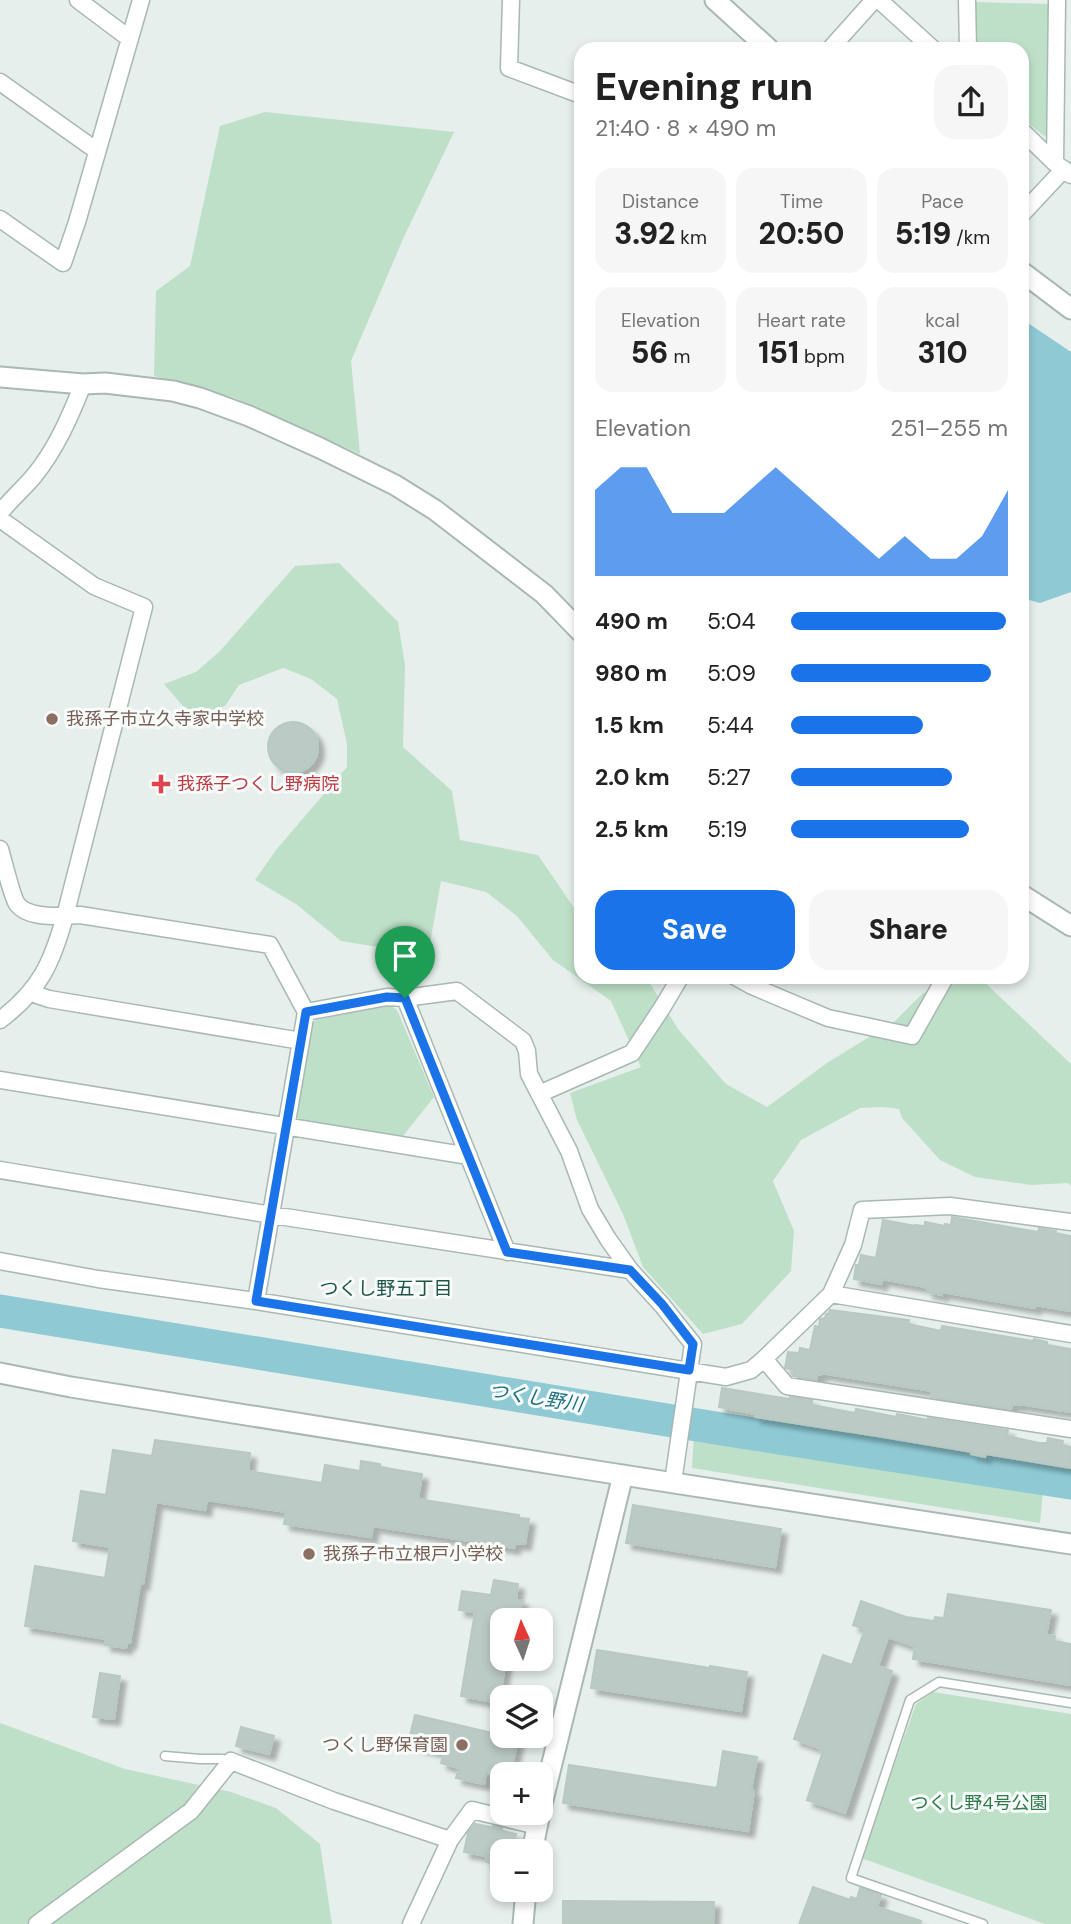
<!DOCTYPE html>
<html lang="en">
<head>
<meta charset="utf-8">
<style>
	body { margin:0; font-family:"DM Sans","Noto Sans JP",sans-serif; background:#f6f6f6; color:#222; height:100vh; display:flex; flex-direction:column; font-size:26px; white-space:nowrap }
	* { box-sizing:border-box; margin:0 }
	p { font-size:23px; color:#767676 }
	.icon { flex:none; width:38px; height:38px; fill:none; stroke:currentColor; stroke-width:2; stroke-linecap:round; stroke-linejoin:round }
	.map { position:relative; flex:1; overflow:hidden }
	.sheet { position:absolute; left:574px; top:42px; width:455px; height:942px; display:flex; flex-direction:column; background:#fff; border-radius:21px; box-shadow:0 4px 10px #0003 }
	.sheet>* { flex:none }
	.needle { width:46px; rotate:357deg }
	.tools { position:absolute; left:490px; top:1608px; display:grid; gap:14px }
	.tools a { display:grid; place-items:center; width:63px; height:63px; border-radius:14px; background:#fff; box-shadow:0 4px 10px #0003; font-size:35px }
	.pin { position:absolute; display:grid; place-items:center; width:60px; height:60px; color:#fff; margin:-72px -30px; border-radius:50% 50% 50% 0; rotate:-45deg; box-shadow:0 0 7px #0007 }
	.pin .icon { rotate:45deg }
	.round { display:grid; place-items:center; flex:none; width:74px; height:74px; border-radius:21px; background:#f6f6f6 }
	.summary { display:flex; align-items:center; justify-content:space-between; height:119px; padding:0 21px }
	h1 { font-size:38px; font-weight:800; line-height:52px }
	.stats { display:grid; grid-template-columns:repeat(3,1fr); gap:10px; height:119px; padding:7px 21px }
	.stats div { display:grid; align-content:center; border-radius:18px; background:#f6f6f6; text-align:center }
	.stats b { font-size:30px; font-weight:800 }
	.stats small { font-size:19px; font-weight:400 }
	.stats p { font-size:19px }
	.chart { height:196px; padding:14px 21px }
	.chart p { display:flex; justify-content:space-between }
	.chart svg { width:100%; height:126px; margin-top:7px; fill:#1a73e8; opacity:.7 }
	.button { display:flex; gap:14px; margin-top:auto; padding:14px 21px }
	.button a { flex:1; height:80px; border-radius:21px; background:#1a73e8; color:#fff; font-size:28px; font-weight:800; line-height:80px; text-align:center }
	.button a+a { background:#f6f6f6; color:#222 }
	ul { padding:0 21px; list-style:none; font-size:23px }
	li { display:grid; grid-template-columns:112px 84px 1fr; align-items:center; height:52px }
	li i { height:18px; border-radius:9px; background:#1a73e8 }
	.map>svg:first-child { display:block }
	.green { fill:#bfe0c8 }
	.water { fill:#8ec9d4 }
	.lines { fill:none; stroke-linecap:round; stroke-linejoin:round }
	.river { stroke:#8ec9d4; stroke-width:33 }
	.building { fill:#bbcac4; stroke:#b8c9c2; stroke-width:2; filter:url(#shadow) }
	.service-casing { stroke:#a8b8b2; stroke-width:11 }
	.minor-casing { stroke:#a8b8b2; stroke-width:19 }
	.tertiary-casing { stroke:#a8b8b2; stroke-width:23 }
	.service { stroke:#fff; stroke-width:8 }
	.minor { stroke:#fff; stroke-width:16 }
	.tertiary { stroke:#fff; stroke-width:19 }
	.route-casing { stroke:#fff; stroke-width:14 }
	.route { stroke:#1a73e8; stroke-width:9 }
	.education-dot { fill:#8d6e63; stroke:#f7fbf9; stroke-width:2.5 }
	.health-dot { fill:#e0444e; stroke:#f7fbf9; stroke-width:2.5 }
	.labels { text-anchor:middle; stroke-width:6; stroke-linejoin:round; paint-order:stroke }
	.education-label { font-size:18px; fill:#785e54; stroke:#f7fbf9; text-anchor:start }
	.health-label { font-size:18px; fill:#be3a42; stroke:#f7fbf9; text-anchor:start }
	.park-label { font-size:18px; fill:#2d7a4b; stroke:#f7fbf9 }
	.neighbourhood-label { font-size:19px; fill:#1f5548; stroke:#f7fbf9 }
	.water-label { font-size:19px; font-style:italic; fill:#1c6f80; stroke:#f7fbf9 }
</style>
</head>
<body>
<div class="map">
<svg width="1071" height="1924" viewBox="0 0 1071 1924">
	<defs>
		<filter id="shadow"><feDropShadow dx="6" dy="6" stdDeviation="2" flood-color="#0004"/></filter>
	</defs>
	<rect width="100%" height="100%" fill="#e6efeb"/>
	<path class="green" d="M975,2L1051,4L1050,134L1044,136L1022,118V49H973Z
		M265,112L454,132L403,239L351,361L360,454L235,398L154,376L156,291L190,266L220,126Z
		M339,563L398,622L405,665L403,747L452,791L460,840L538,855L581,918V976L646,977L678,1029L726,1084L767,1107L827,1063L895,1021L923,993L979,977L1071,1064V1186L1068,1183L1031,1185L975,1177L940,1160L902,1118L899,1109L883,1107L860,1108L801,1140L773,1181L794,1231L791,1271L742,1324L703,1334L643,1267L623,1214L577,1120L570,1093L641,1067L611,1001L553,960L517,916L486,892L441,881L428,955L341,941L296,904L255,880L276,850L347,767V744L337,699L311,679L283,668L239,685L225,706L196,714L182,705L164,684L196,672L220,651L295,566Z
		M390,1005L397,1010L434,1097L403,1136L299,1120L295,1113L308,1028L316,1020Z
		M694,1433L1043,1490L1040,1523L692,1468Z
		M933,1692L1071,1714V1924H1045L861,1858L916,1704Z
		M0,1723L125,1769L231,1792L276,1808L320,1844L332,1924H0Z"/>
	<path class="water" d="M1022,319L1071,352V592L1040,603L1022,598Z"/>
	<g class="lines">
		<path class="river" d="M0,1311L734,1431L1071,1483"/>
	</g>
	<path class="building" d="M268 747a25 25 0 1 1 50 0a25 25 0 1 1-50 0Z
		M952,1217L1038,1232L1039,1228L1049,1230L1056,1231L1055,1233L1071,1236V1311L1035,1305V1308L942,1292V1295L927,1292L928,1288L920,1286L882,1279L881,1284L854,1279L856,1265H859L861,1255L876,1258L883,1220L915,1226V1225L925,1226V1222L945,1226V1224L951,1225Z
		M830,1310L909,1320L908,1324L941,1331L942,1326L1033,1341L1034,1339L1047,1342V1345L1071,1349V1412L1019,1404V1405L1012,1404L1011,1409L931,1397L932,1391L821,1373V1375H817L816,1380L793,1376L794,1370L785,1368L788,1352L799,1353L800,1348L810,1350L815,1326L819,1327L820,1319L825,1318L826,1314H828Z
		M722,1388L789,1399L790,1397L812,1400V1405L855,1413L856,1409L896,1417L897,1414L928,1420V1418L1008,1430L1007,1436L1039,1443H1047L1048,1438L1063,1441L1062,1445L1071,1447V1468L986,1454L985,1457L971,1454L972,1452L883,1437L755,1417V1414L719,1407Z
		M155,1440L250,1453L248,1471L322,1483L325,1465L360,1471L361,1461L380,1464V1467L422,1474L418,1499L519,1515V1518L529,1519L525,1544L515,1543L514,1548L373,1526L371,1537L284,1524L286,1512L207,1500L205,1510L156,1502L143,1584H140L130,1643H127L126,1648L105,1645L106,1639L25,1626L35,1566L105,1578L110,1547L73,1541L81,1491L106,1495L113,1450L152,1456Z
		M633,1505L781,1529L775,1567L626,1543Z
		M494,1580L518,1584L516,1600H522L519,1620H502V1659H506L499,1703L461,1696L475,1612L459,1610L462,1591L491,1595Z
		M948,1594L1051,1610L1046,1635L1055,1636L1054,1641L1071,1644V1685L913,1659L915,1646L888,1637L878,1666L892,1671L845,1813L807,1800L823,1751L819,1750V1748L794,1739L823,1655L852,1665L865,1629L853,1625L861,1601L906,1617L934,1621L935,1617L944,1618Z
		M597,1650L710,1668V1666L747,1672L741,1711L591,1688Z
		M100,1673L120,1676L114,1719L93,1717Z
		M415,1715L518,1739L511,1770L499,1768L498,1775L486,1773L484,1784L456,1778L459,1768L441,1763L444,1753L408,1744Z
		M241,1727L274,1736L269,1754L236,1746Z
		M723,1751L757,1757L751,1790L754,1791L748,1831L563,1803L569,1765L717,1788Z
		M475,1824L491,1827L490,1829H492L493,1826L502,1828V1831L516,1834L513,1852H502V1865L486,1862L487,1856L464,1852L468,1833Z
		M813,1887L850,1900L851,1897L857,1899L860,1888L881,1895L877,1907L921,1921L920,1924H799Z
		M563,1901L714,1902L713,1924H563Z"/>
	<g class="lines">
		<defs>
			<path id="service" d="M165,1756L200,1759H222L231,1761
				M983,1924L851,1878L910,1700L939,1682L1071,1703"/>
			<path id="minor" d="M78,0L130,39
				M511,0L509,68L581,95
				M879,0L933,49
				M967,0L968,49
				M830,49L874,0
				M0,82L97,151
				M1022,131L1055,163L1071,175
				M1055,163L1057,0
				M1022,214L1064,169
				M0,219L63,263L77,222L141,0
				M0,513C10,500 23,489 34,476C56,449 70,417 83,384
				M0,519L94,586L144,607L65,916L80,915L270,945L306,1012L256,1301
				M0,849C3,859 12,897 17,904C27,917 51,916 65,916C52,963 40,990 0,1020
				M734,976L752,986L828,1018L912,1036L946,976
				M32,989L37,995L49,999L301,1041
				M405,998L507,1252
				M306,1012L387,997L405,998L457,991L523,1041L527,1051L529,1074L569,1151L590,1209L608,1239L630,1270L662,1305L693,1344L673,1482
				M0,1080L469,1156
				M539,1094L632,1053L662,1008L681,976
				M0,1170L272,1215L630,1270
				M0,1261L98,1279L256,1301L726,1377L751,1370L764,1359L831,1294L853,1245L862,1210L950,1206L1071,1222
				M831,1294L1071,1334
				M764,1359L787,1386L1071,1429
				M37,1924L191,1811L231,1761L334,1801L450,1840
				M411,1924L450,1840L472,1810L537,1826"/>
			<path id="tertiary" d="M715,0L769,49
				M1022,272L1071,309
				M0,377L83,384L105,383L173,391L200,398L249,416L320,448L395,485L435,510L544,594L581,632
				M1022,895L1071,926
				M0,1373L71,1387L603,1472L1071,1544
				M541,1808L623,1475
				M532,1852L540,1813
				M523,1924L526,1890"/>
		</defs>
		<use href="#service" class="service-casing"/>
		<use href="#minor" class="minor-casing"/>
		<use href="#tertiary" class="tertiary-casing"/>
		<use href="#service" class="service"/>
		<use href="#minor" class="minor"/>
		<use href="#tertiary" class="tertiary"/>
	</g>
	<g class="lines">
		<defs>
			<path id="route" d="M387,997L405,998L507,1252L630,1270L662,1304L693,1344L689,1370L256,1301L306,1012Z"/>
		</defs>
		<use href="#route" class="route-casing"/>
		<use href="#route" class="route"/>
	</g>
	<g class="education-dot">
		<circle cx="52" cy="719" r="7"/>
		<circle cx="309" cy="1554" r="7"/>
		<circle cx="462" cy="1745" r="7"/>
	</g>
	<path class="health-dot" d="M157.5 773.5h7v7h7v7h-7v7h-7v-7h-7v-7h7z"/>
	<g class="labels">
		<g class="education-label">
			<text x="66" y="725">我孫子市立久寺家中学校</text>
			<text x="323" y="1560">我孫子市立根戸小学校</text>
			<text x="448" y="1751" text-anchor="end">つくし野保育園</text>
		</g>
		<g class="health-label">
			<text x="177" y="790">我孫子つくし野病院</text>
		</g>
		<g class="park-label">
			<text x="979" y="1809">つくし野4号公園</text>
		</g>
		<g class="neighbourhood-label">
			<text x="386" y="1295">つくし野五丁目</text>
		</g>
		<g class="water-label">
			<text transform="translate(536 1397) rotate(9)" y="7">つくし野川</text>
		</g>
	</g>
</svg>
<div class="tools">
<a><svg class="needle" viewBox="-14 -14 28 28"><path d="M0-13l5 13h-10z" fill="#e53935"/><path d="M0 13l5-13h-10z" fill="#767676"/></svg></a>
<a><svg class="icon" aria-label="layers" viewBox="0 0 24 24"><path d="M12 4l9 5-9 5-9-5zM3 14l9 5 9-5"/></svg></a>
<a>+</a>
<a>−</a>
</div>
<div class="pin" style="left:405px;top:998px;background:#1e9e55"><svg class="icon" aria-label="arrive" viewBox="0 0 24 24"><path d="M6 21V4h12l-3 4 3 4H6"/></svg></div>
<section class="sheet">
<div class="summary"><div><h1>Evening run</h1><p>21:40 · 8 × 490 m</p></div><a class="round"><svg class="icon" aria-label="share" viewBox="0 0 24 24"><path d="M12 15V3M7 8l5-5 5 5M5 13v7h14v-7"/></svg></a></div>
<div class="stats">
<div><p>Distance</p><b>3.92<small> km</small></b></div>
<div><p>Time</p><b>20:50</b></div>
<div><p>Pace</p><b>5:19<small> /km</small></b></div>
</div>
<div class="stats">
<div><p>Elevation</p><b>56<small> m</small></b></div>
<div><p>Heart rate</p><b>151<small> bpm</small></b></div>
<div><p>kcal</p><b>310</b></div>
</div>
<div class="chart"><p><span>Elevation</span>251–255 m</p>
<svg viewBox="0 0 160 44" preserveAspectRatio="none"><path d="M0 44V14L10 6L20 6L30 22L40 22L50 22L60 14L70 6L80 14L90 22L100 30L110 38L120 30L130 38L140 38L150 30L160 14V44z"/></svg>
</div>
<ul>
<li><b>490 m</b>5:04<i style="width:99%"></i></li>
<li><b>980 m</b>5:09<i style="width:92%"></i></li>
<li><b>1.5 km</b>5:44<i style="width:61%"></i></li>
<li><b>2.0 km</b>5:27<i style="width:74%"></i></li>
<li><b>2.5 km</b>5:19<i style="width:82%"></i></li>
</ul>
<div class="button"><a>Save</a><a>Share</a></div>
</section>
</div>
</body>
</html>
